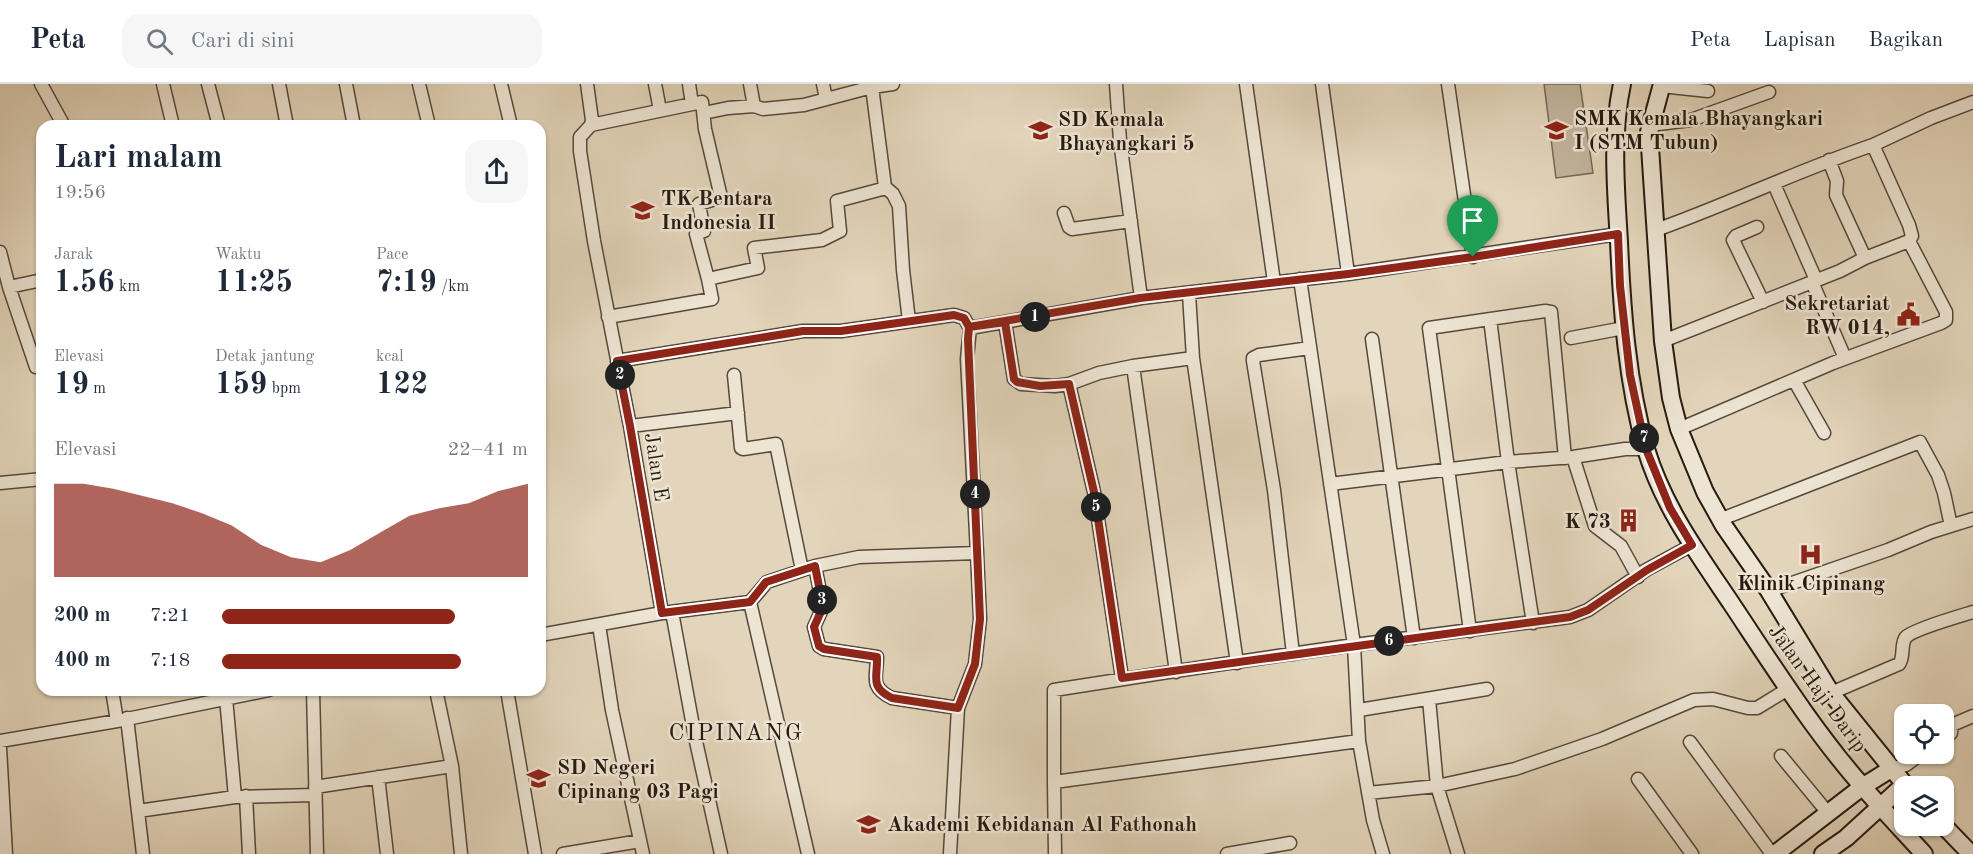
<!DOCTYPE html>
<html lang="id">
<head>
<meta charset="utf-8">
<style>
	body { margin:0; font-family:"Old Standard TT",serif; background:#f6f6f7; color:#1f2937; height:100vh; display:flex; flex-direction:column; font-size:22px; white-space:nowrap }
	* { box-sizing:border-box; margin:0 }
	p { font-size:20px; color:#747a83 }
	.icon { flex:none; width:33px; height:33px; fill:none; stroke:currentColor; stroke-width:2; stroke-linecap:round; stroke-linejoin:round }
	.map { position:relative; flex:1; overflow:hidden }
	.details { position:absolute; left:36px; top:36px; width:510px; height:576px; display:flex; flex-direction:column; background:#fff; border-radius:18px; box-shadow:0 2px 4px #0004 }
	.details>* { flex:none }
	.controls { position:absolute; left:1894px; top:620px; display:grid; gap:12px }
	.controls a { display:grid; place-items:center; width:60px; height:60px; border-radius:12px; background:#fff; box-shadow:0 2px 4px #0004; font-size:30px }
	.pin { position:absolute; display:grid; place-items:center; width:51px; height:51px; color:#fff; margin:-62px -26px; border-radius:50% 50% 50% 0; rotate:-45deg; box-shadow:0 0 6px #0007 }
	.pin .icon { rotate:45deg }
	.km { position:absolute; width:30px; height:30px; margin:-15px; border-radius:50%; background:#222; color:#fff; font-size:16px; line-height:30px; text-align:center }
	.round { display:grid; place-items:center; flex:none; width:63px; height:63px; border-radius:18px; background:#f6f6f7 }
	.headline { display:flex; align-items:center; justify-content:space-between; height:102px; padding:0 18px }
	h1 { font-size:33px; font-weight:600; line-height:45px }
	.stats { display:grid; grid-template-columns:repeat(3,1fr); gap:9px; height:102px; padding:6px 18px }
	.stats div { display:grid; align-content:center }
	.stats b { font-size:30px; font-weight:600 }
	.stats small { font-size:16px; font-weight:400 }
	.stats p { font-size:16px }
	.chart { height:168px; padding:12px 18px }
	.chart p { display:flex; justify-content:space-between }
	.chart svg { width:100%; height:108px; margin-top:6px; fill:#8f2418; opacity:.7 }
	ul { padding:0 18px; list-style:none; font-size:20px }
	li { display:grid; grid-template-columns:96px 72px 1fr; align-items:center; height:45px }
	li i { height:15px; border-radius:8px; background:#8f2418 }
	header { display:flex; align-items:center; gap:36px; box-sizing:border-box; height:84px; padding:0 30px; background:#fff; border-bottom:2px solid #e0e1e3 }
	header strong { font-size:28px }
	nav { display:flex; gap:33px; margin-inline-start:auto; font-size:21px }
	.search { width:420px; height:54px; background:#f6f6f7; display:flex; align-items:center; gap:15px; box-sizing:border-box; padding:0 21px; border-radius:18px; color:#747a83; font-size:22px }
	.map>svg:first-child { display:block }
	.green { fill:#c3b59e; stroke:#746858; stroke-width:1.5 }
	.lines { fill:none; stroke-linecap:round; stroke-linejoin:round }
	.street-casing { stroke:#55493c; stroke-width:15 }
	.secondary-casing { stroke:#261a11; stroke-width:20 }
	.street { stroke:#ede4d3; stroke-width:12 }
	.secondary { stroke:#ede4d3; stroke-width:16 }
	.route-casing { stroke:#fff; stroke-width:12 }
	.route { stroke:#8f2418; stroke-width:8 }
	.labels { text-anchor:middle; stroke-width:5; stroke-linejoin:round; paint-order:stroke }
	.poi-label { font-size:21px; font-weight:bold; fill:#261a11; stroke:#ede4d3; text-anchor:start }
	.street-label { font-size:21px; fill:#261a11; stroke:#ede4d3 }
	.quarter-label { font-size:24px; letter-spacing:1.5px; fill:#261a11; stroke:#ede4d3 }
</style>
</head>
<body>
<header>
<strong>Peta</strong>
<div class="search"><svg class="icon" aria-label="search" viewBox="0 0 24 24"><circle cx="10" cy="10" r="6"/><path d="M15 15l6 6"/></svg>Cari di sini</div>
<nav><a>Peta</a><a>Lapisan</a><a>Bagikan</a></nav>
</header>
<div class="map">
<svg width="1973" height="770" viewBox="0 0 1973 770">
	<rect width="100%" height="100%" fill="#e3d5bb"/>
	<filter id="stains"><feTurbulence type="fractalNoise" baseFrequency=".00333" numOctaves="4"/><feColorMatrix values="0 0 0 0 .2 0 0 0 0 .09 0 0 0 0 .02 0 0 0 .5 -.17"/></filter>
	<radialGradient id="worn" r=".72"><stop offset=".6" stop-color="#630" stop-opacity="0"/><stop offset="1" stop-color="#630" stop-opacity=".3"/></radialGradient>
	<path class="green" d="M1544,0H1580L1593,89L1556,94Z"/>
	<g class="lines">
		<defs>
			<path id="street" d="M41,0L64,42
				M163,0L173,42
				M208,0L219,42
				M279,0L287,42
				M346,0L354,42
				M419,0L429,42
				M501,0L511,42
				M587,0L592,36L591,41L580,53V67L594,157L630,342L662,529
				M655,0L660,26
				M689,0L692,20
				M750,0L754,22
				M823,0L826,15
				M1116,0L1120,57L1141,214
				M1246,0L1274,198
				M1322,0L1348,190
				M1448,0L1473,173
				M1661,2L1708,7
				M872,3L885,103L893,110L899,122L903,186L909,237
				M704,29L728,24L754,22L763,25L804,21L872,3L893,0
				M591,41L702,18L705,45L721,113L699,120L704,147L696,150L708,195
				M1650,41L1691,36L1769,8
				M1873,61L1931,34L1973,18
				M1829,76L1837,97L1836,111L1865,174
				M1774,100L1816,196
				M1064,129L1069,143L1072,145L1131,137
				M1757,143L1736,152L1733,156L1763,218
				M1656,146C1729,120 1799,86 1873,61L1909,141L1912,152L1909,157
				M0,168L9,203L36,283H42
				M1300,195L1354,561C1254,575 1154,590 1054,606V698L1359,657
				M1812,198L1845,274
				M9,203L42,196
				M1189,210L1193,274L1237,579
				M608,233L712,215L708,195L758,184L754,164L822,156L840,147L837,117L886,104
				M1490,235L1508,378L1533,539
				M1005,238L1014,295L1021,300L1055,302L1069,300L1099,289L1133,282L1193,274
				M970,244L1141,214L1348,190L1618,150
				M1571,254L1624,244
				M1372,255L1414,554
				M1663,257L1840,187L1865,174L1909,157L1946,228V236L1941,239L1833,279L1679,345
				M617,277L803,247H841L954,231L964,234L970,244
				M1133,282L1176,588
				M734,291L741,364L743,365L776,360L802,486
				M1794,296L1824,349
				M1069,300L1094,408L1122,594
				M630,342L738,329
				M1573,373L1595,442L1621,462L1638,493
				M0,399L42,395
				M1330,400L1508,378L1573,373L1625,365H1646
				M1719,436L1920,358L1938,391L1944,409L1951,442
				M815,482L823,523L814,543L819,562L824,565L877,573C877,593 869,603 892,614L958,624L950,770
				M1769,507L1888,466L1931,448L1973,435
				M750,518L808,770
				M672,528L695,653L721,770
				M599,541L612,626L643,770
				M1470,547L1429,244L1545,227L1551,228L1565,374
				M540,551L662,529L750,518L767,498L815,482L859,473L977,469L967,275L970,244
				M1293,570L1274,406L1253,277V274L1259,271L1310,264
				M112,606L117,637
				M313,606L317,770
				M436,606L452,682L461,770
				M507,606L535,770
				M1831,609L1899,580C1905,573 1900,560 1906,553C1914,545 1960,532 1973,528
				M226,614L235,713
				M1429,615L1437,702L1458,770
				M958,624L975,580L980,535L977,469
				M1359,626L1487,605
				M127,634L143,770
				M1944,654L1951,649L1952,641L1973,632
				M0,657L117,637L269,606
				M1690,658L1772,770
				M0,664L6,770
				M1781,672L1828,729
				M1891,685L1906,681L1922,669
				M378,693L387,770
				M1638,695L1692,770
				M1054,698L1055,770
				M315,703L452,682
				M1368,709L1437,702L1515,685L1602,655L1694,616L1713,615L1748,624H1757L1788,605
				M246,712L249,770
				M138,727L235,713L315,711
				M563,770L640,757
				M1227,770L1290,759
				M1383,770L1373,736L1359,657L1354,561L1570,533L1588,526L1646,486L1692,461"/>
			<path id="secondary" d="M1622,0C1611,52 1616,106 1619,158C1622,227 1627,298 1646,365C1663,422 1698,470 1731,519C1773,582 1813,646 1863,703C1883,726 1904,748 1924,770
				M1662,0L1649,48L1663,257L1671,314L1679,345L1705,408L1724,442L1769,507L1831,609L1906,702
				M1943,741L1971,770
				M1775,770L1862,703L1891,685
				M1823,770L1846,754L1904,701"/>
		</defs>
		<use href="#street" class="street-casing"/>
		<use href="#secondary" class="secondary-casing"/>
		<use href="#street" class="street"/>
		<use href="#secondary" class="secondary"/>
	</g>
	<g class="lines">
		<defs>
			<path id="route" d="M1473,173L1348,190L1140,214L969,243L964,234L954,231L841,247H803L617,277L630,342L662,529L750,518L766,498L815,482L823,523L814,543L819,562L824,565L877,573C878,593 869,603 892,614L958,624L975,580L980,535L968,255L969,243L1005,238L1014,295L1017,298L1040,302L1069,300L1094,408L1122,594L1570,533L1588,526L1647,486L1692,461L1670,424L1646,365L1630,291L1620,202L1618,150L1473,173"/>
		</defs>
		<use href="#route" class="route-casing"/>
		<use href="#route" class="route"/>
	</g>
	<defs>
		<symbol id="school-bare" viewBox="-9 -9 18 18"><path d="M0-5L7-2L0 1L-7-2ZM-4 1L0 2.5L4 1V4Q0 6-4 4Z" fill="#8f2418" stroke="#ede4d3" stroke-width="2.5" paint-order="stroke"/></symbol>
		<symbol id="civic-bare" viewBox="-9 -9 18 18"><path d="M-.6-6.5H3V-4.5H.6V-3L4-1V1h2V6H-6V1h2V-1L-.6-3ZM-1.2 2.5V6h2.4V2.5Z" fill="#8f2418" stroke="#ede4d3" stroke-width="2.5" paint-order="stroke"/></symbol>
		<symbol id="building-bare" viewBox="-9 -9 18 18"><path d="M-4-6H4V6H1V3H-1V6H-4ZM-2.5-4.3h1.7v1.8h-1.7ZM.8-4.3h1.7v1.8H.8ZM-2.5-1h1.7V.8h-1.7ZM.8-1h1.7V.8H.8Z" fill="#8f2418" stroke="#ede4d3" stroke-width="2.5" paint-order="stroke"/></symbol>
		<symbol id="hospital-bare" viewBox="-9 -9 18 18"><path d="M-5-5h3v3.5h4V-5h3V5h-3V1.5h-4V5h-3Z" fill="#8f2418" stroke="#ede4d3" stroke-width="2.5" paint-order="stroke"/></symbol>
		<symbol id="university-bare" viewBox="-9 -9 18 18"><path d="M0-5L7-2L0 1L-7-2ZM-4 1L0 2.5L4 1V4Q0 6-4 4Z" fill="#8f2418" stroke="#ede4d3" stroke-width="2.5" paint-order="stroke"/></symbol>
	</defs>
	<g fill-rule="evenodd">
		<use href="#school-bare" x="1540" y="30" width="33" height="33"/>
		<use href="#school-bare" x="1024" y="30" width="33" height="33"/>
		<use href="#school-bare" x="626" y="110" width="33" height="33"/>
		<use href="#civic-bare" x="1892" y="214" width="33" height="33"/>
		<use href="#building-bare" x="1612" y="420" width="33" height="33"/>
		<use href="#hospital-bare" x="1794" y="454" width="33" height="33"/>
		<use href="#school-bare" x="522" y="678" width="33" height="33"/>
		<use href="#university-bare" x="852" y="724" width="33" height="33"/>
	</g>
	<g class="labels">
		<g class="poi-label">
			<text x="1574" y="41">SMK Kemala Bhayangkari<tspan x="1574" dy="24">I (STM Tubun)</tspan></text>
			<text x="1058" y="42">SD Kemala<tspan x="1058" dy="24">Bhayangkari 5</tspan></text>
			<text x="661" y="121">TK Bentara<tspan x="661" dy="24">Indonesia II</tspan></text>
			<text x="1890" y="226" text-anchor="end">Sekretariat<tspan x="1890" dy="24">RW 014,</tspan></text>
			<text x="1611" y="444" text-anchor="end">K 73</text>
			<text x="1811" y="506" text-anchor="middle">Klinik Cipinang</text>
			<text x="557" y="690">SD Negeri<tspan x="557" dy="24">Cipinang 03 Pagi</tspan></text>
			<text x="887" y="747">Akademi Kebidanan Al Fathonah</text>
		</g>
		<g class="street-label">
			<text transform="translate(657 383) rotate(81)" y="7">Jalan E</text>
			<text transform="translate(1818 604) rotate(54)" y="7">Jalan Haji Darip</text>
		</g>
		<g class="quarter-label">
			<text x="736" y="656">CIPINANG</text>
		</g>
	</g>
	<rect width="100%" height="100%" filter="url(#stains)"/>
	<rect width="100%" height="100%" fill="url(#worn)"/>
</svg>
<div class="controls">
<a><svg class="icon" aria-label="locate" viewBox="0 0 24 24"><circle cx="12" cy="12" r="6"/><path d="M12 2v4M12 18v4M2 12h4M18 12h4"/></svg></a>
<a><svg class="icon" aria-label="layers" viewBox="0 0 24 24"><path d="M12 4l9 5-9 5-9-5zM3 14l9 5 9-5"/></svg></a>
</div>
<div class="pin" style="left:1473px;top:173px;background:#1e9e55"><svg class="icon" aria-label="arrive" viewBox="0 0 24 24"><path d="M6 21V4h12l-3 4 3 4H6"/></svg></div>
<b class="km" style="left:1035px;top:233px">1</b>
<b class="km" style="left:620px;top:291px">2</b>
<b class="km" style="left:822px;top:516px">3</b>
<b class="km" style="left:975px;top:410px">4</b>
<b class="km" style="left:1096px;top:423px">5</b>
<b class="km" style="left:1389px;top:557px">6</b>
<b class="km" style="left:1644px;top:354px">7</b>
<section class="details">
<div class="headline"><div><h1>Lari malam</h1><p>19:56</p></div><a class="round"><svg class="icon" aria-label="share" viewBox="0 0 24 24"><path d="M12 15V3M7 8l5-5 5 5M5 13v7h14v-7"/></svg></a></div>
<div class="stats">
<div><p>Jarak</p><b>1.56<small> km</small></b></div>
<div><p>Waktu</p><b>11:25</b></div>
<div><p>Pace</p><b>7:19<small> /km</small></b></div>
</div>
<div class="stats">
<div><p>Elevasi</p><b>19<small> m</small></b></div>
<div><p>Detak jantung</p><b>159<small> bpm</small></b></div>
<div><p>kcal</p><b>122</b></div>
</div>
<div class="chart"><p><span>Elevasi</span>22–41 m</p>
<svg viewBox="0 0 160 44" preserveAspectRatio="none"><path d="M0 44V6L10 6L20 8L30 11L40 14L50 18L60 23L70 31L80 36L90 38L100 33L110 26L120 19L130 16L140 14L150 9L160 6V44z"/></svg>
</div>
<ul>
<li><b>200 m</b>7:21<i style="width:76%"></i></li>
<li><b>400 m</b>7:18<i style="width:78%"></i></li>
</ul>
</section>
</div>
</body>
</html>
